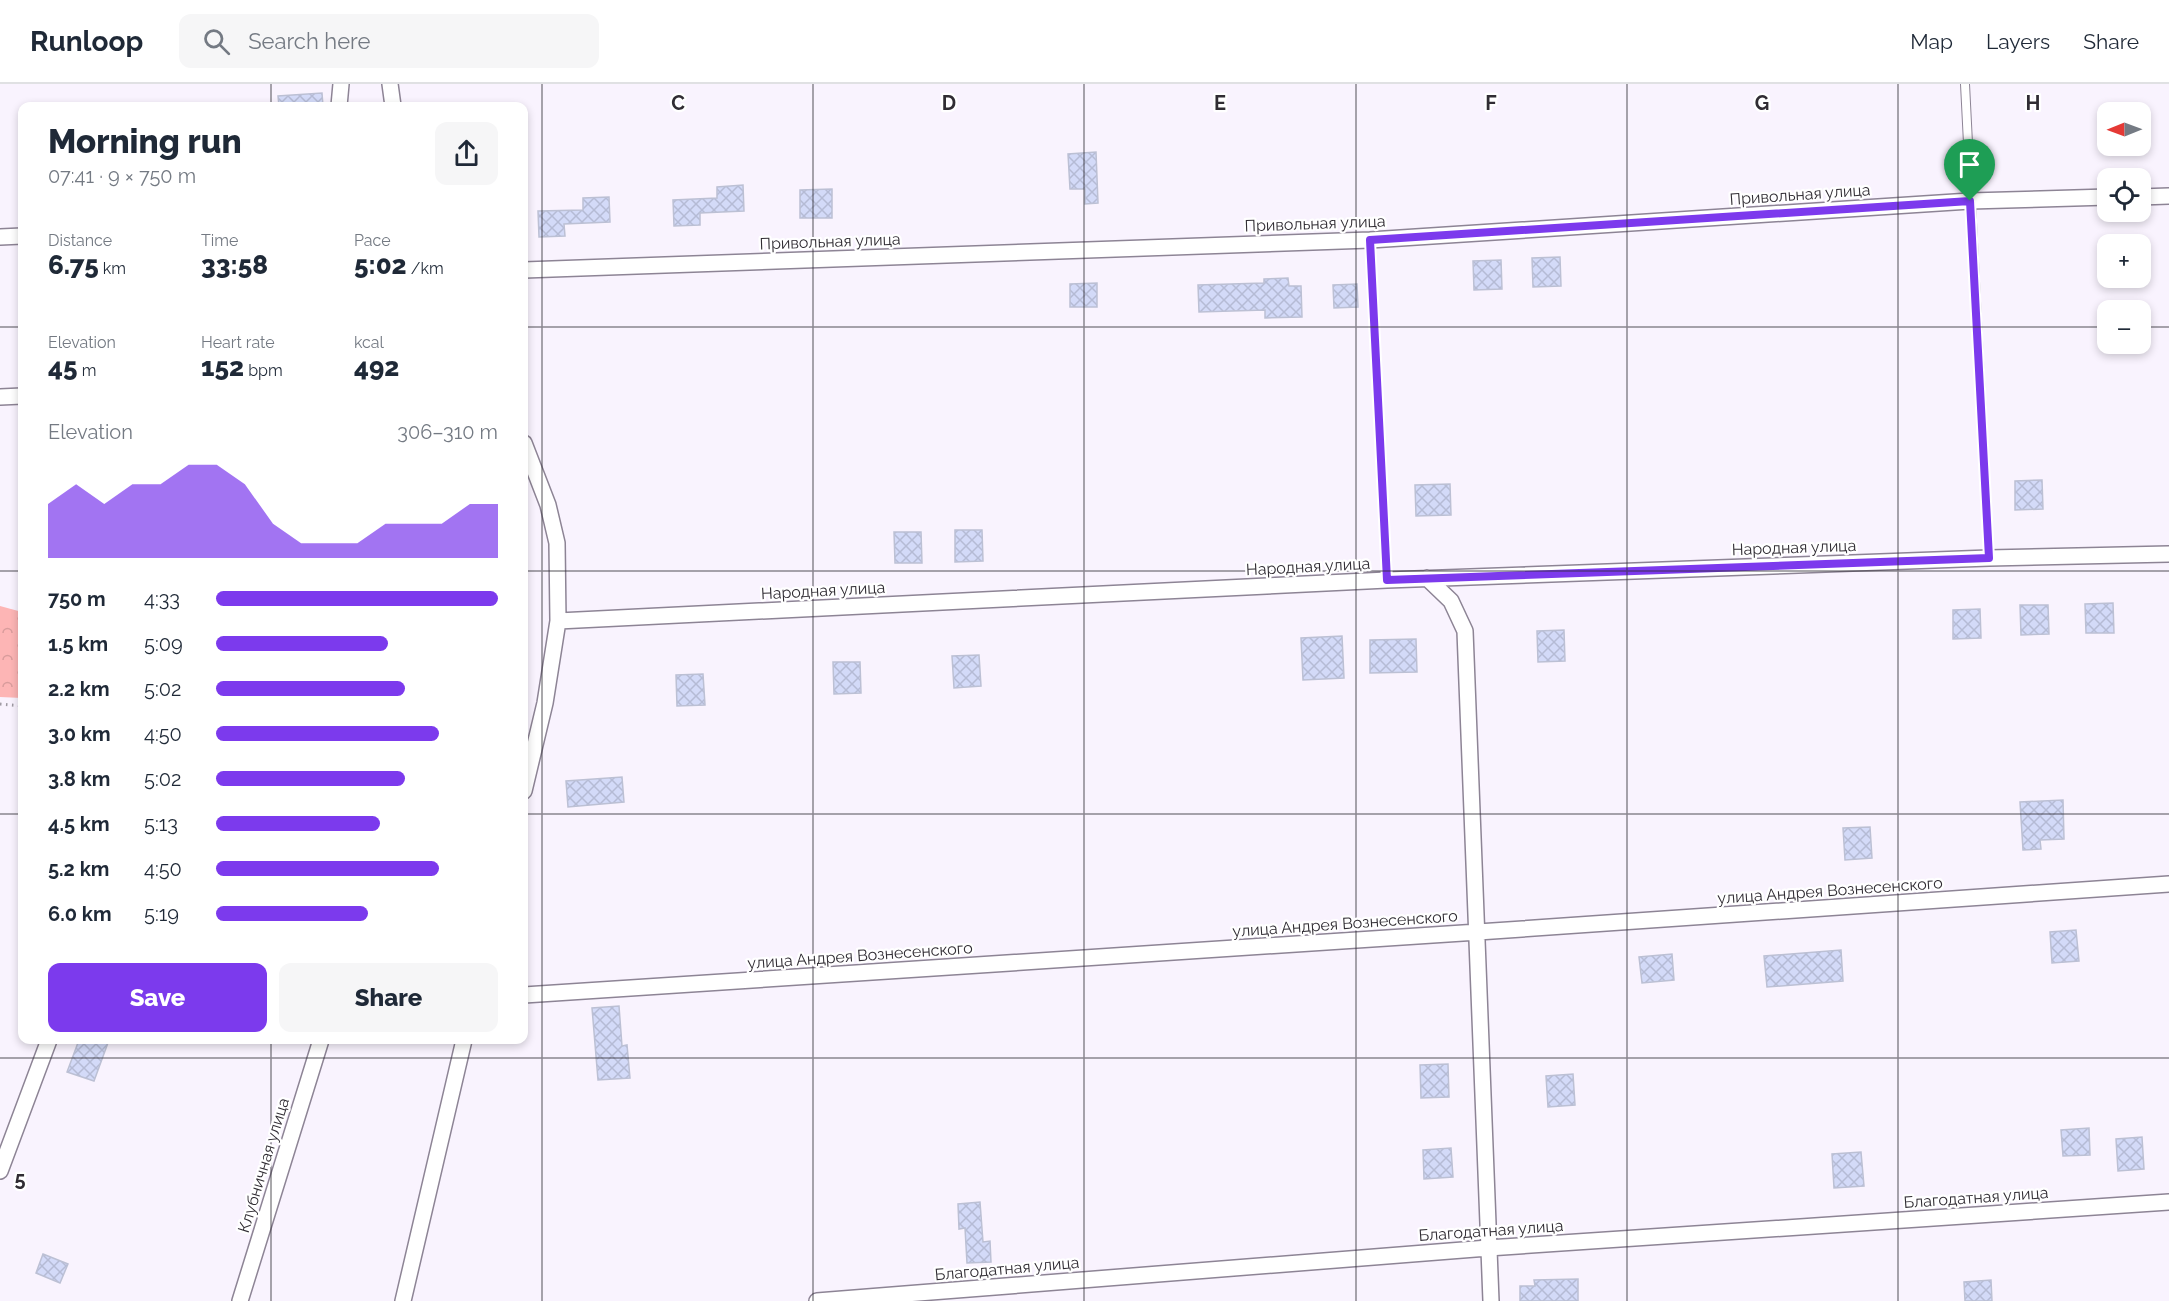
<!DOCTYPE html>
<html lang="en">
<head>
<meta charset="utf-8">
<style>
	body { margin:0; font-family:Raleway,sans-serif; background:#f6f6f7; color:#1f2937; height:100vh; display:flex; flex-direction:column; font-size:22px; white-space:nowrap }
	* { box-sizing:border-box; margin:0 }
	p { font-size:20px; color:#747a83 }
	.icon { flex:none; width:33px; height:33px; fill:none; stroke:currentColor; stroke-width:2; stroke-linecap:round; stroke-linejoin:round }
	.map { position:relative; flex:1; overflow:hidden }
	.details { position:absolute; left:18px; top:18px; width:510px; height:942px; display:flex; flex-direction:column; background:#fff; border-radius:12px; box-shadow:0 3px 9px #0003 }
	.details>* { flex:none }
	.needle { width:39px; rotate:269deg }
	.fabs { position:absolute; left:2097px; top:18px; display:grid; gap:12px }
	.fabs a { display:grid; place-items:center; width:54px; height:54px; border-radius:12px; background:#fff; box-shadow:0 3px 9px #0003; font-size:30px }
	.pin { position:absolute; display:grid; place-items:center; width:51px; height:51px; color:#fff; margin:-62px -26px; border-radius:50% 50% 50% 0; rotate:-45deg; box-shadow:0 0 6px #0007 }
	.pin .icon { rotate:45deg }
	.round { display:grid; place-items:center; flex:none; width:63px; height:63px; border-radius:12px; background:#f6f6f7 }
	.head { display:flex; align-items:center; justify-content:space-between; height:102px; padding:0 30px }
	h1 { font-size:33px; font-weight:800; line-height:45px }
	.stats { display:grid; grid-template-columns:repeat(3,1fr); gap:9px; height:102px; padding:6px 30px }
	.stats div { display:grid; align-content:center }
	.stats b { font-size:26px; font-weight:800 }
	.stats small { font-size:16px; font-weight:400 }
	.stats p { font-size:16px }
	.chart { height:168px; padding:12px 30px }
	.chart p { display:flex; justify-content:space-between }
	.chart svg { width:100%; height:108px; margin-top:6px; fill:#7c3aed; opacity:.7 }
	.button { display:flex; gap:12px; margin-top:auto; padding:12px 30px }
	.button a { flex:1; height:69px; border-radius:12px; background:#7c3aed; color:#fff; font-size:24px; font-weight:800; line-height:69px; text-align:center }
	.button a+a { background:#f6f6f7; color:#1f2937 }
	ul { padding:0 30px; list-style:none; font-size:20px }
	li { display:grid; grid-template-columns:96px 72px 1fr; align-items:center; height:45px }
	li i { height:15px; border-radius:8px; background:#7c3aed }
	header { display:flex; align-items:center; gap:36px; box-sizing:border-box; height:84px; padding:0 30px; background:#fff; border-bottom:2px solid #e0e1e3 }
	header strong { font-size:28px }
	nav { display:flex; gap:33px; margin-inline-start:auto; font-size:21px }
	.search { width:420px; height:54px; background:#f6f6f7; display:flex; align-items:center; gap:15px; box-sizing:border-box; padding:0 21px; border-radius:12px; color:#747a83; font-size:22px }
	.map>svg:first-child { display:block }
	.forest { fill:url(#forest-crowns) }
	.building { fill:url(#building-cross-hatch); stroke:#bcc0d4; stroke-width:1.5 }
	.lines { fill:none; stroke-linecap:round; stroke-linejoin:round }
	.lane-casing { stroke:#8d8495; stroke-width:10 }
	.street-casing { stroke:#8d8495; stroke-width:18 }
	.path { stroke:#9e99a2; stroke-width:3; stroke-dasharray:1.5 4.5; stroke-linecap:butt }
	.lane { stroke:#fff; stroke-width:8 }
	.street { stroke:#fff; stroke-width:15 }
	.route-casing { stroke:#fff; stroke-width:12 }
	.route { stroke:#7c3aed; stroke-width:8 }
	.grid { fill:none; stroke:#302c33; stroke-width:1.5; stroke-opacity:0.55 }
	.labels { text-anchor:middle; stroke-width:4.5; stroke-linejoin:round; paint-order:stroke }
	.street-label { font-size:16px; fill:#302c33; stroke:#fff }
	.grid-label { font-size:20px; text-anchor:middle; font-weight:bold; fill:#302c33; stroke:#fff; stroke-width:4.5; stroke-linejoin:round; paint-order:stroke }
</style>
</head>
<body>
<header>
<strong>Runloop</strong>
<div class="search"><svg class="icon" aria-label="search" viewBox="0 0 24 24"><circle cx="10" cy="10" r="6"/><path d="M15 15l6 6"/></svg>Search here</div>
<nav><a>Map</a><a>Layers</a><a>Share</a></nav>
</header>
<div class="map">
<svg width="2169" height="1217" viewBox="0 0 2169 1217">
	<defs>
		<pattern id="forest-crowns" width="20" height="18" patternUnits="userSpaceOnUse" patternTransform="scale(1.5)"><rect width="20" height="18" fill="#fdb5b5"/><path d="M2 6a3 3 0 1 1 6 0M12 15a3 3 0 1 1 6 0" fill="none" stroke="#d99c9c"/></pattern>
		<pattern id="building-cross-hatch" width="8" height="8" patternUnits="userSpaceOnUse" patternTransform="scale(1.5)"><rect width="8" height="8" fill="#d3daf8"/><path d="M0 0l8 8M0 8l8-8" fill="none" stroke="#b5bbd5"/></pattern>
	</defs>
	<rect width="100%" height="100%" fill="#f9f3fe"/>
	<path class="forest" d="M0,522L22,528V614L0,613Z"/>
	<path class="building" d="M322,9L323,22H279L278,12Z
		M1096,68L1098,119L1085,120V105H1070L1068,70Z
		M743,101L744,127L700,129V141L674,142L673,116L717,114V103Z
		M832,105V134H800V106Z
		M609,113L610,138L564,140L565,152L539,153L538,127L583,126V114Z
		M1560,173L1561,202L1533,203L1532,174Z
		M1501,176L1502,205L1474,206L1473,177Z
		M1288,194L1289,202H1301L1302,233L1265,234V226L1199,228L1198,201L1264,199V195Z
		M1097,199V223H1070V200Z
		M1357,200L1358,223L1334,224L1333,201Z
		M2042,396L2043,425L2015,426V397Z
		M1450,400L1451,431L1416,432L1415,401Z
		M955,446H982L983,477L955,478Z
		M894,448H921L922,479H895Z
		M2113,519L2114,549H2086L2085,520Z
		M2020,521H2048L2049,550L2021,551Z
		M1980,525L1981,554L1953,555V526Z
		M1564,546L1565,577L1538,578L1537,547Z
		M1342,552L1344,594L1303,596L1301,554Z
		M1416,555L1417,588L1370,589V556Z
		M979,571L981,602L954,604L952,572Z
		M833,578H860L861,609L834,610Z
		M703,590L705,621L677,622L676,591Z
		M622,693L624,718L568,723L566,697Z
		M2063,716L2064,755L2040,756L2041,765L2023,766L2020,718Z
		M1870,743L1872,774L1845,776L1843,744Z
		M2076,846L2079,877L2052,879L2050,848Z
		M1841,866L1843,897L1767,903L1764,872Z
		M1672,870L1674,896L1642,899L1639,873Z
		M619,922L622,962L627,961L630,994L598,996L592,924Z
		M79,956H109L94,997L67,988Z
		M1448,980L1449,1013L1421,1014L1420,981Z
		M1573,990L1575,1021L1548,1023L1546,992Z
		M2089,1044L2090,1071L2063,1072L2061,1046Z
		M2142,1053L2144,1085L2118,1087L2116,1055Z
		M1451,1064L1453,1093L1424,1095L1423,1066Z
		M1861,1068L1864,1102L1834,1104L1832,1070Z
		M980,1118L983,1158L990,1157L991,1178L967,1179L965,1144L959,1145L958,1120Z
		M43,1170L68,1180L60,1199L36,1189Z
		M1578,1195V1217H1520V1202H1535L1534,1196Z
		M1991,1196L1992,1217H1965L1964,1198Z"/>
	<g class="lines">
		<defs>
			<path id="lane" d="M1965,0L1989,474
				M1370,156L1387,496"/>
			<path id="street" d="M390,0L393,22
				M339,22L341,0
				M2140,113L2169,112
				M0,153L22,152
				M524,186L1370,156L1970,117L2108,113
				M0,313L22,312
				M524,359L548,421L557,459L558,537L545,619L524,707
				M1427,494L1451,517L1465,547L1491,1217
				M558,537L1387,496L1989,474L2169,470
				M524,911L1478,848L2169,800
				M0,1087L49,956
				M240,1217L321,956
				M403,1217L464,956
				M817,1217L1488,1164L2169,1118"/>
		</defs>
		<use href="#lane" class="lane-casing"/>
		<use href="#street" class="street-casing"/>
		<path class="path" d="M0,620L22,622"/>
		<use href="#lane" class="lane"/>
		<use href="#street" class="street"/>
	</g>
	<g class="lines">
		<defs>
			<path id="route" d="M1970,117L1989,474L1387,496L1370,156Z"/>
		</defs>
		<use href="#route" class="route-casing"/>
		<use href="#route" class="route"/>
	</g>
	<path class="grid" d="M271,0V22M542,0V1217M813,0V1217M1084,0V1217M1356,0V1217M1627,0V1217M1898,0V1217M0,243H22M524,243H2108M2140,243H2169M0,487H22M524,487H2169M0,730H22M524,730H2169M271,956V1217M0,974H2169"/>
	<g class="labels">
		<g class="street-label">
			<text transform="translate(1800 110) rotate(-4)" y="6">Привольная улица</text>
			<text transform="translate(1315 139) rotate(-2)" y="6">Привольная улица</text>
			<text transform="translate(830 157) rotate(-2)" y="6">Привольная улица</text>
			<text transform="translate(1794 463) rotate(-2)" y="6">Народная улица</text>
			<text transform="translate(1308 482) rotate(-3)" y="6">Народная улица</text>
			<text transform="translate(823 506) rotate(-3)" y="6">Народная улица</text>
			<text transform="translate(1830 806) rotate(-4)" y="6">улица Андрея Вознесенского</text>
			<text transform="translate(1345 839) rotate(-4)" y="6">улица Андрея Вознесенского</text>
			<text transform="translate(860 871) rotate(-4)" y="6">улица Андрея Вознесенского</text>
			<text transform="translate(263 1081) rotate(-73)" y="6">Клубничная улица</text>
			<text transform="translate(1976 1113) rotate(-4)" y="6">Благодатная улица</text>
			<text transform="translate(1491 1146) rotate(-4)" y="6">Благодатная улица</text>
			<text transform="translate(1007 1184) rotate(-5)" y="6">Благодатная улица</text>
		</g>
	</g>
	<g class="grid-label">
		<text x="678" y="26">C</text>
		<text x="949" y="26">D</text>
		<text x="1220" y="26">E</text>
		<text x="1491" y="26">F</text>
		<text x="1762" y="26">G</text>
		<text x="2033" y="26">H</text>
		<text x="20" y="1102">5</text>
	</g>
</svg>
<div class="fabs">
<a><svg class="needle" viewBox="-14 -14 28 28"><path d="M0-13l5 13h-10z" fill="#e53935"/><path d="M0 13l5-13h-10z" fill="#747a83"/></svg></a>
<a><svg class="icon" aria-label="locate" viewBox="0 0 24 24"><circle cx="12" cy="12" r="6"/><path d="M12 2v4M12 18v4M2 12h4M18 12h4"/></svg></a>
<a>+</a>
<a>−</a>
</div>
<div class="pin" style="left:1970px;top:117px;background:#1e9e55"><svg class="icon" aria-label="arrive" viewBox="0 0 24 24"><path d="M6 21V4h12l-3 4 3 4H6"/></svg></div>
<section class="details">
<div class="head"><div><h1>Morning run</h1><p>07:41 · 9 × 750 m</p></div><a class="round"><svg class="icon" aria-label="share" viewBox="0 0 24 24"><path d="M12 15V3M7 8l5-5 5 5M5 13v7h14v-7"/></svg></a></div>
<div class="stats">
<div><p>Distance</p><b>6.75<small> km</small></b></div>
<div><p>Time</p><b>33:58</b></div>
<div><p>Pace</p><b>5:02<small> /km</small></b></div>
</div>
<div class="stats">
<div><p>Elevation</p><b>45<small> m</small></b></div>
<div><p>Heart rate</p><b>152<small> bpm</small></b></div>
<div><p>kcal</p><b>492</b></div>
</div>
<div class="chart"><p><span>Elevation</span>306–310 m</p>
<svg viewBox="0 0 160 44" preserveAspectRatio="none"><path d="M0 44V22L10 14L20 22L30 14L40 14L50 6L60 6L70 14L80 30L90 38L100 38L110 38L120 30L130 30L140 30L150 22L160 22V44z"/></svg>
</div>
<ul>
<li><b>750 m</b>4:33<i style="width:100%"></i></li>
<li><b>1.5 km</b>5:09<i style="width:61%"></i></li>
<li><b>2.2 km</b>5:02<i style="width:67%"></i></li>
<li><b>3.0 km</b>4:50<i style="width:79%"></i></li>
<li><b>3.8 km</b>5:02<i style="width:67%"></i></li>
<li><b>4.5 km</b>5:13<i style="width:58%"></i></li>
<li><b>5.2 km</b>4:50<i style="width:79%"></i></li>
<li><b>6.0 km</b>5:19<i style="width:54%"></i></li>
</ul>
<div class="button"><a>Save</a><a>Share</a></div>
</section>
</div>
</body>
</html>
